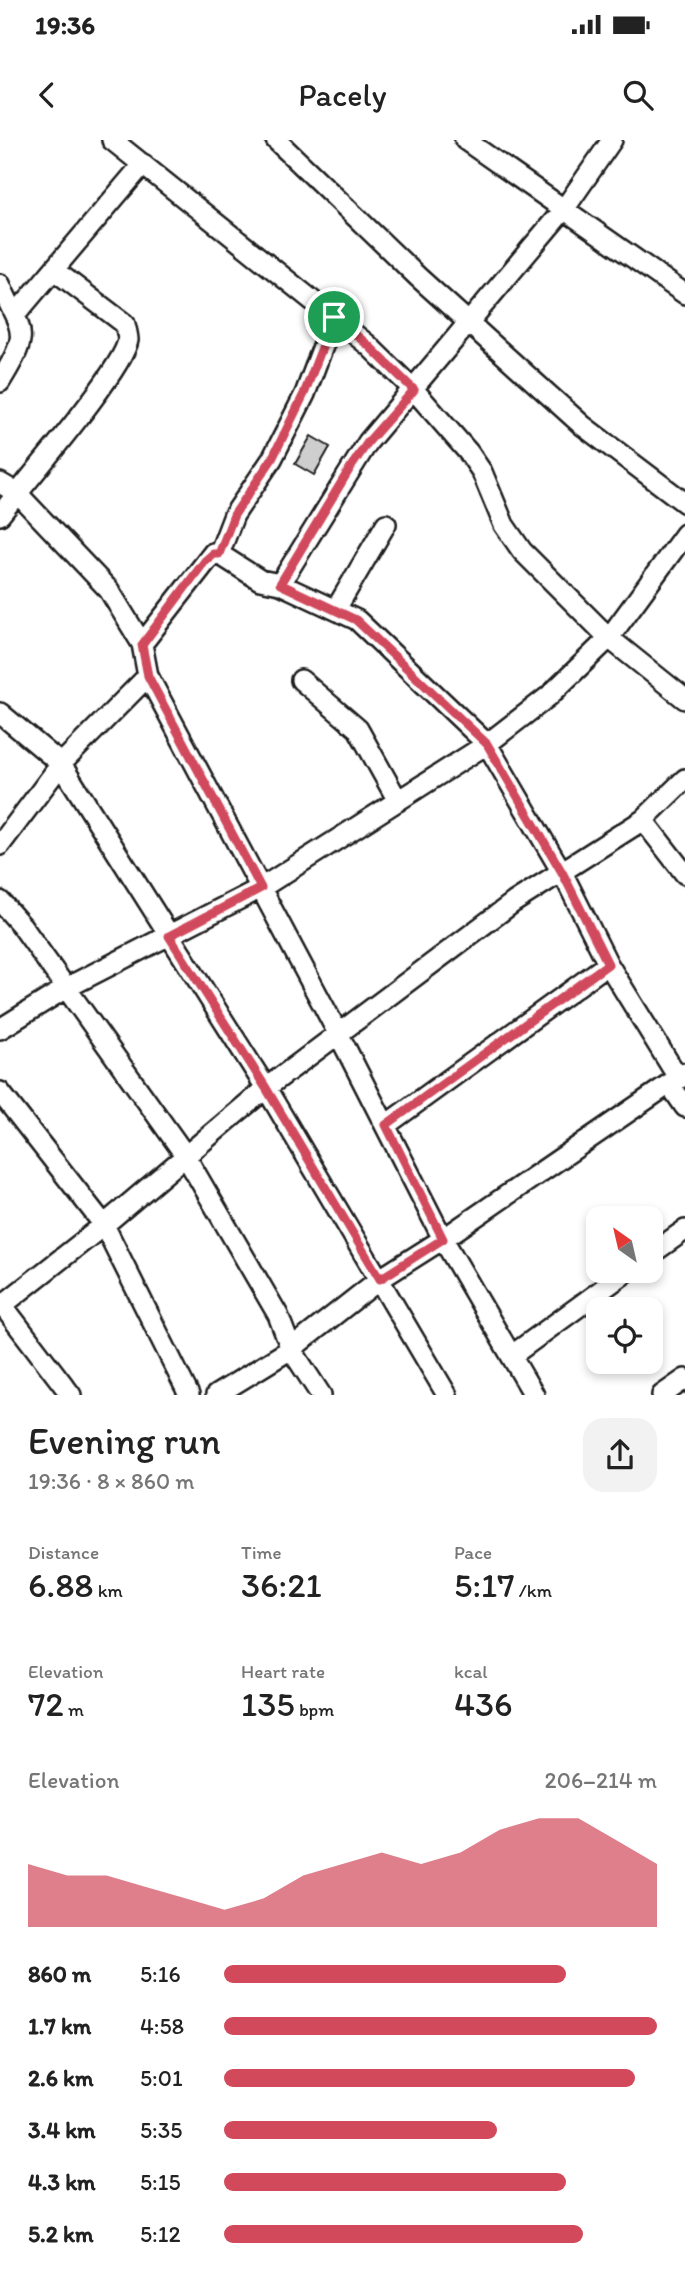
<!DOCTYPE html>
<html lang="en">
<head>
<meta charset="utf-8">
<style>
	body { margin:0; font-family:Itim,sans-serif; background:#f2f2f2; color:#222; height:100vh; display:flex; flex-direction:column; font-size:26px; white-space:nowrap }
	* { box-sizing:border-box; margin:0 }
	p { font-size:23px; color:#767676 }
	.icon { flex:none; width:38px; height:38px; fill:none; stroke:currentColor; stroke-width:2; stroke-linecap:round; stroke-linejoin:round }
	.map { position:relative; height:1255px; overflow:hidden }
	.side { display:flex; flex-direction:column; background:#fff; flex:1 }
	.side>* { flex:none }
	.needle { width:46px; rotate:326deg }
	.tools { position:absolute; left:586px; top:1066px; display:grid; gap:14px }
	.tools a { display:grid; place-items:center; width:77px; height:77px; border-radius:14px; background:#fff; box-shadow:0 4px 10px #0003; font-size:35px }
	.pin { position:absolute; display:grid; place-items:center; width:60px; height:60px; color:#fff; margin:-30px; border:4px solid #fff; border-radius:50%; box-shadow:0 2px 7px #0007 }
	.round { display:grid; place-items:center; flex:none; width:74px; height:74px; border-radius:21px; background:#f2f2f2 }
	.headline { display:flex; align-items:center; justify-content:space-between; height:119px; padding:0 28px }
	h1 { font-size:38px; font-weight:600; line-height:52px }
	.stats { display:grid; grid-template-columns:repeat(3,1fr); gap:10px; height:119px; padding:7px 28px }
	.stats div { display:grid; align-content:center }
	.stats b { font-size:35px; font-weight:600 }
	.stats small { font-size:19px; font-weight:400 }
	.stats p { font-size:19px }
	.chart { height:196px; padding:14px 28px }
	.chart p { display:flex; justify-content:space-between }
	.chart svg { width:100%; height:126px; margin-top:7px; fill:#d1495b; opacity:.7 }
	ul { padding:0 28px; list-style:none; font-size:23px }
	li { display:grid; grid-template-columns:112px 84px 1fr; align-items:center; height:52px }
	li i { height:18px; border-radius:9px; background:#d1495b }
	.status { display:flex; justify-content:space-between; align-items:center; height:49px; padding:0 35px; background:#fff; direction:ltr }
	.status svg { height:19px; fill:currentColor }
	header { display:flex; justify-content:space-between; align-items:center; height:91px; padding:0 28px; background:#fff; font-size:32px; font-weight:600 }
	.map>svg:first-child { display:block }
	.building { fill:#cecece; stroke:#1c1c1c; stroke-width:2 }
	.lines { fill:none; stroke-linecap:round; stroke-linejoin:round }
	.street-casing { stroke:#1c1c1c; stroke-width:24 }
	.street { stroke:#fff; stroke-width:19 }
	.route-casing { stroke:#fff; stroke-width:14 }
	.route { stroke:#d1495b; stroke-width:9 }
</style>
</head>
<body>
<div class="status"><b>19:36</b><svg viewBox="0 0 49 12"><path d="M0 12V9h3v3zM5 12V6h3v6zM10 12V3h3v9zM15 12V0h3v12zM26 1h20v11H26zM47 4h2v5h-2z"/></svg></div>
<header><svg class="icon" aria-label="back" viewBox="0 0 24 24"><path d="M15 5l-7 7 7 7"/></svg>Pacely<svg class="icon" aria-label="search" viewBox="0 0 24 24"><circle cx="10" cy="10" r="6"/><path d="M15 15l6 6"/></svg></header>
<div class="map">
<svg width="685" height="1255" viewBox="0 0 685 1255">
	<rect width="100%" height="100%" fill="#fff"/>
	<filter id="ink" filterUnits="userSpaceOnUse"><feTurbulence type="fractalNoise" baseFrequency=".0143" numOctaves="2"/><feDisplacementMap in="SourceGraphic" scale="14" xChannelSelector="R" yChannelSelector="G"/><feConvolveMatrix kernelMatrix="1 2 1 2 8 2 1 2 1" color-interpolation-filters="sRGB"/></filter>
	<g filter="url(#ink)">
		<path class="building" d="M311,296L330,307L314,335L295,324Z"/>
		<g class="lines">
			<defs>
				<path id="street" d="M112,0L368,205L414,250L469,313L482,332L504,385L522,411L609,498L685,559
					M276,0L418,137L582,285L685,363
					M465,0L685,154
					M0,144C22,194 32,190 0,242
					M16,174L143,24
					M0,343L17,353L109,450L142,504L148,536L339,895L443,1099L534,1255
					M0,375C23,345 124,229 128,200C128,196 126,189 125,184L54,130
					M219,414L234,375L272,319L305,254L334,177
					M280,444L368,302L565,68L612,0
					M336,469L386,384
					M142,504L213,413L219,414L260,440L280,444L357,480L487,604L563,734L608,824L679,939
					M301,540L358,589L398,661
					M0,573L61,624L266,948L447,1255
					M643,680L685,734
					M0,705L61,624L148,536
					M0,761L22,786L185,1015L278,1175L291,1209L321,1255
					M0,889L66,848L261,748L487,604L549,556L609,498L685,394
					M670,945L685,967
					M0,952L104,1085L189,1255
					M386,985L608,824
					M651,1114L685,1090
					M0,1162L71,1255
					M0,1167L104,1085L266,948L514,762L643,680L685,639
					M511,1216L629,1130
					M216,1255L291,1209L380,1139L443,1099L685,933
					M662,1255L685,1239"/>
			</defs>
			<use href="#street" class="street-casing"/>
			<use href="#street" class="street"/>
		</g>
	</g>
	<g class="lines" filter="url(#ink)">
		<defs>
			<path id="route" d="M334,177L368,205L414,250L368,302L349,330L280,444L356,480L487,604L563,734L608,824L386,985L443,1099L380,1139L266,948L169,796L261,748L148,536L142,505L205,421L213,414H219L234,375L272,319L304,254Z"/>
		</defs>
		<use href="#route" class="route-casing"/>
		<use href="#route" class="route"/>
	</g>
</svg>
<div class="tools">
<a><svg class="needle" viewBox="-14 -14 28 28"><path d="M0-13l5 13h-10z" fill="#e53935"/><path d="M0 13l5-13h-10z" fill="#767676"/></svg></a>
<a><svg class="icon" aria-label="locate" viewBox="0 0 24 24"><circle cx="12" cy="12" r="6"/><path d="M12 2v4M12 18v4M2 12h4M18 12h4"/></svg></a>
</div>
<div class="pin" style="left:334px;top:177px;background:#1e9e55"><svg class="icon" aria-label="arrive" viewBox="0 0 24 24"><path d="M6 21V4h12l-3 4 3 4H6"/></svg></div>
</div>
<section class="side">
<div class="headline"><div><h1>Evening run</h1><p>19:36 · 8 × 860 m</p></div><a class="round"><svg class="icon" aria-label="share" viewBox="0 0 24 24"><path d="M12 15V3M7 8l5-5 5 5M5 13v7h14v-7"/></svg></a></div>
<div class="stats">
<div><p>Distance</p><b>6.88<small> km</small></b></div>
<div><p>Time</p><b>36:21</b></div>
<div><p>Pace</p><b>5:17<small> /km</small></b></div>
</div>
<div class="stats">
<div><p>Elevation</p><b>72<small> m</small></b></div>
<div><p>Heart rate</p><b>135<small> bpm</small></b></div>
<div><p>kcal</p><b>436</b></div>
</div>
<div class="chart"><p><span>Elevation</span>206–214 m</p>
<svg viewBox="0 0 160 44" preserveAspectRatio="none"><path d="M0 44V22L10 26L20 26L30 30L40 34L50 38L60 34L70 26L80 22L90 18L100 22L110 18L120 10L130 6L140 6L150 14L160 22V44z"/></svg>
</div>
<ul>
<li><b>860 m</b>5:16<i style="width:79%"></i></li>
<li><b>1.7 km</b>4:58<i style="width:100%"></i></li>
<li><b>2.6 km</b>5:01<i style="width:95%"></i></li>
<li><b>3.4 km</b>5:35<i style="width:63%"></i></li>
<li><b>4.3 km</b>5:15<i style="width:79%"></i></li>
<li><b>5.2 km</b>5:12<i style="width:83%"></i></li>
</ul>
</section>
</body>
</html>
